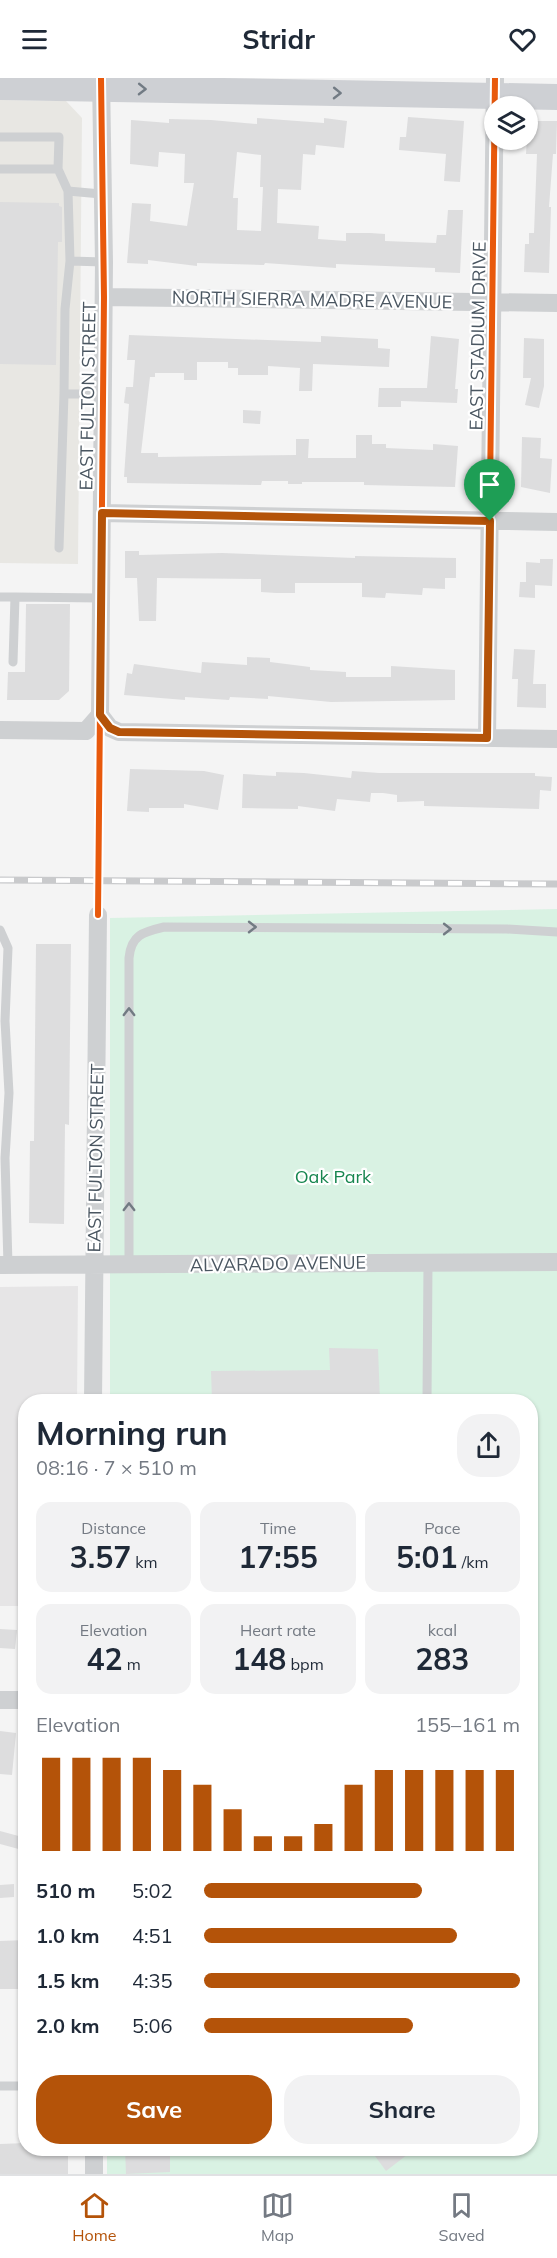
<!DOCTYPE html>
<html lang="en">
<head>
<meta charset="utf-8">
<style>
	body { margin:0; font-family:Mulish,sans-serif; background:#f2f2f3; color:#1f2937; height:100vh; display:flex; flex-direction:column; font-size:22px; white-space:nowrap }
	* { box-sizing:border-box; margin:0 }
	p { font-size:20px; color:#747a83 }
	.icon { flex:none; width:33px; height:33px; fill:none; stroke:currentColor; stroke-width:2; stroke-linecap:round; stroke-linejoin:round }
	.map { position:relative; flex:1; overflow:hidden }
	.drawer { position:absolute; left:18px; top:1316px; width:520px; height:762px; display:flex; flex-direction:column; background:#fff; border-radius:24px; box-shadow:0 2px 4px #0004 }
	.drawer>* { flex:none }
	.buttons { position:absolute; left:484px; top:18px; display:grid; gap:12px }
	.buttons a { display:grid; place-items:center; width:54px; height:54px; border-radius:50%; background:#fff; box-shadow:0 2px 4px #0004; font-size:30px }
	.pin { position:absolute; display:grid; place-items:center; width:51px; height:51px; color:#fff; margin:-62px -26px; border-radius:50% 50% 50% 0; rotate:-45deg; box-shadow:0 0 6px #0007 }
	.pin .icon { rotate:45deg }
	.round { display:grid; place-items:center; flex:none; width:63px; height:63px; border-radius:24px; background:#f2f2f3 }
	.head { display:flex; align-items:center; justify-content:space-between; height:102px; padding:0 18px }
	h1 { font-size:33px; font-weight:700; line-height:45px }
	.stats { display:grid; grid-template-columns:repeat(3,1fr); gap:9px; height:102px; padding:6px 18px }
	.stats div { display:grid; align-content:center; border-radius:15px; background:#f2f2f3; text-align:center }
	.stats b { font-size:30px; font-weight:700 }
	.stats small { font-size:16px; font-weight:400 }
	.stats p { font-size:16px }
	.chart { height:168px; padding:12px 18px }
	.chart p { display:flex; justify-content:space-between }
	.chart svg { width:100%; height:108px; margin-top:6px; stroke:#b45309; stroke-width:6 }
	.cta { display:flex; gap:12px; margin-top:auto; padding:12px 18px }
	.cta a { flex:1; height:69px; border-radius:24px; background:#b45309; color:#fff; font-size:24px; font-weight:700; line-height:69px; text-align:center }
	.cta a+a { background:#f2f2f3; color:#1f2937 }
	ul { padding:0 18px; list-style:none; font-size:20px }
	li { display:grid; grid-template-columns:96px 72px 1fr; align-items:center; height:45px }
	li i { height:15px; border-radius:8px; background:#b45309 }
	header { display:flex; justify-content:space-between; align-items:center; height:78px; padding:0 18px; background:#fff; font-size:27px; font-weight:700 }
	.tab-bar { display:flex; justify-content:space-around; align-items:center; height:84px; border-top:2px solid #e0e1e3; background:#fff; font-size:16px; color:#747a83 }
	.tab-bar a { display:grid; justify-items:center; gap:3px }
	.tab-bar .selected { color:#b45309 }
	.map>svg:first-child { display:block }
	.commercial { fill:#e8e7e3 }
	.education { fill:#e6e5e6 }
	.green { fill:#d9f2e3 }
	.building { fill:#ddddde; fill-rule:evenodd }
	.lines { fill:none; stroke-linecap:round; stroke-linejoin:round }
	.service { stroke:#ced0d2; stroke-width:9 }
	.minor { stroke:#ced0d2; stroke-width:18 }
	.secondary { stroke:#ced0d4; stroke-width:26 }
	.rail-casing { stroke:#c9cacc; stroke-width:7 }
	.rail { stroke:#fff; stroke-width:4.5; stroke-dasharray:14; stroke-linecap:butt }
	.cycleway-casing { stroke:#fff; stroke-width:10 }
	.cycleway { stroke:#e8590c; stroke-width:6 }
	.oneway { stroke:#727b84 }
	.oneway2 { stroke:#727b83 }
	.route-casing { stroke:#fff; stroke-width:12 }
	.route { stroke:#b45309; stroke-width:8 }
	.labels { text-anchor:middle; stroke-width:4.5; stroke-linejoin:round; paint-order:stroke }
	.street-label { font-size:18px; fill:#4a5661; stroke:#fff }
	.park-label { font-size:18px; fill:#17864f; stroke:#fff }
</style>
</head>
<body>
<header><svg class="icon" aria-label="menu" viewBox="0 0 24 24"><path d="M4 6h16M4 12h16M4 18h16"/></svg>Stridr<svg class="icon" aria-label="heart" viewBox="0 0 24 24"><path d="M12 20l-8-8c-3-5 5-10 8-4 3-6 11-1 8 4z"/></svg></header>
<div class="map">
<svg width="557" height="2096" viewBox="0 0 557 2096">
	<rect width="100%" height="100%" fill="#f4f4f4"/>
	<path class="commercial" d="M0,22L66,23L82,40L78,486L0,485Z"/>
	<path class="education" d="M78,1208L77,1323H26L25,1528H0V1209Z"/>
	<path class="green" d="M557,831V2096H107V2070H531V1323H110V840Z"/>
	<path class="building" d="M408,39L464,43L460,104L444,103L446,76L399,72L400,59H406Z
		M257,40L324,45V40L347,43L344,70L316,67L315,77L303,76L301,112L278,111L277,145L319,148L318,161L346,163V155H370L385,156V163L436,165L437,157H446L448,132H463L460,195L435,194V190L336,186V190L265,185L264,187L197,185V188L148,182V186L127,185L132,125L151,126L150,143L187,148L194,105H184L185,76L159,74L158,89L130,86L131,42L169,45V41L211,42L257,46ZM237,74L261,77L260,109H263L261,153L237,152L238,120H233Z
		M528,43H557L556,76H553L549,129H551L549,195L524,194L525,166H529V155H534L537,76H526Z
		M0,124L59,125V128L62,129V164H58L56,287L0,286Z
		M129,257L321,264V258L378,261V270L390,271L389,289L313,286L312,313H299L300,290L268,288V297H238V290H228V284H197V302H184V295H155V299H150L141,375H158V379L296,377V361H309L308,380H356V357H372V366H386V370L433,372V366L458,368L455,409L364,407V404H302V406H288V403H262L261,407L127,405V399H124L129,326L124,325L126,309H133L135,282H127Z
		M431,258L459,261L455,311H458L457,325L401,323V329H378L379,310H427Z
		M524,260L544,261V308L539,330L525,327L531,300H523Z
		M243,332L261,333L260,346L243,345Z
		M522,359L541,360L540,380L552,381L550,415L521,409Z
		M125,473H139V477L222,475L355,480V478L456,480V500H445V511L423,510L422,517L386,515L385,520L362,519V505H295V515H276L261,514V501L157,500L156,543H139L137,500H125Z
		M540,481H553L552,508L535,507V520L519,519L520,504H526V484L540,485Z
		M26,526H70L69,613L59,622H7L8,594H25Z
		M514,571L535,572L533,606H546V630L517,629L518,601H512Z
		M247,579L270,580V584L310,589V592L346,594V599H391V588L455,592V622L331,624L268,618V621L230,619L229,622L185,619V622L124,617L127,595L132,596L134,586L201,595L202,584L247,587Z
		M130,691L204,693L224,697L218,732L184,726V730H149V734L127,733Z
		M352,693L379,695H535V698L552,699L551,713L540,712L539,731L424,728V723L397,724V717L383,715H371L370,724L337,721L335,733L298,728V731L242,730L243,696L276,698V694L304,695L351,700Z
		M36,866H71L69,1047L65,1046L64,1146L29,1145L30,1063H34Z
		M329,1270L378,1271L380,1323H212L211,1293L330,1292Z
		M0,1551L17,1552L15,1571L0,1570Z
		M0,1653L16,1655L12,1697L0,1696Z
		M0,1753L26,1760V1773L0,1766Z
		M14,1806V1819L0,1820V1807Z
		M26,1862V1911H0V1863Z
		M26,2065V2070H68V2096H0V2066Z
		M125,2070H170V2094L126,2096Z
		M386,2070H416L386,2093L375,2078Z"/>
	<g class="lines">
		<path class="service" d="M0,59H59L58,91H0
			M58,91L68,113L101,116
			M68,113L70,183L104,184
			M70,183L65,231L64,316H103
			M59,470L64,316
			M0,519H15L13,584
			M15,519L100,520
			M0,852L8,870L5,943L9,1015L5,1080L8,1187
			M129,1187V880C131,857 143,854 164,849L507,851L557,854
			M427,1323L428,1184
			M0,2008H26"/>
		<path class="minor" d="M104,219L557,225
			M102,435L557,444
			M100,637L104,184L101,0
			M100,637L110,650L119,654L557,661
			M0,652L86,653L100,637
			M487,660L495,0
			M0,1187L557,1184
			M93,1323L98,837
			M0,1622H26
			M94,2070V2096"/>
		<path class="secondary" d="M0,9L557,19"/>
		<defs>
			<path id="rail" d="M0,802L557,806"/>
		</defs>
		<use href="#rail" class="rail-casing"/>
		<use href="#rail" class="rail"/>
		<defs>
			<path id="cycleway" d="M487,660L495,0
				M98,837L104,219L101,0"/>
		</defs>
		<use href="#cycleway" class="cycleway-casing"/>
		<use href="#cycleway" class="cycleway"/>
	</g>
	<defs><path id="oneway-chevron" d="M-2-3.5L2.5 0L-2 3.5" fill="none" stroke-width="1.6" stroke-linecap="round" stroke-linejoin="round" transform="scale(1.5)"/></defs>
	<g class="oneway">
		<use href="#oneway-chevron" transform="translate(142 11) rotate(1)"/>
		<use href="#oneway-chevron" transform="translate(337 15) rotate(1)"/>
	</g>
	<g class="oneway2">
		<use href="#oneway-chevron" transform="translate(252 849)"/>
		<use href="#oneway-chevron" transform="translate(447 851)"/>
		<use href="#oneway-chevron" transform="translate(129 934) rotate(-90)"/>
		<use href="#oneway-chevron" transform="translate(129 1129) rotate(-90)"/>
	</g>
	<g class="lines">
		<defs>
			<path id="route" d="M102,435L490,443L487,660L119,654L110,650L100,637Z"/>
		</defs>
		<use href="#route" class="route-casing"/>
		<use href="#route" class="route"/>
	</g>
	<g class="labels">
		<g class="street-label">
			<text transform="translate(312 222) rotate(1)" y="6">NORTH SIERRA MADRE AVENUE</text>
			<text transform="translate(478 258) rotate(-89)" y="6">EAST STADIUM DRIVE</text>
			<text transform="translate(88 318) rotate(-89)" y="6">EAST FULTON STREET</text>
			<text transform="translate(96 1080) rotate(-89)" y="6">EAST FULTON STREET</text>
			<text transform="translate(278 1186) rotate(-1)" y="6">ALVARADO AVENUE</text>
		</g>
		<g class="park-label">
			<text x="333" y="1105">Oak Park</text>
		</g>
	</g>
</svg>
<div class="buttons">
<a><svg class="icon" aria-label="layers" viewBox="0 0 24 24"><path d="M12 4l9 5-9 5-9-5zM3 14l9 5 9-5"/></svg></a>
</div>
<div class="pin" style="left:490px;top:443px;background:#1e9e55"><svg class="icon" aria-label="arrive" viewBox="0 0 24 24"><path d="M6 21V4h12l-3 4 3 4H6"/></svg></div>
<section class="drawer">
<div class="head"><div><h1>Morning run</h1><p>08:16 · 7 × 510 m</p></div><a class="round"><svg class="icon" aria-label="share" viewBox="0 0 24 24"><path d="M12 15V3M7 8l5-5 5 5M5 13v7h14v-7"/></svg></a></div>
<div class="stats">
<div><p>Distance</p><b>3.57<small> km</small></b></div>
<div><p>Time</p><b>17:55</b></div>
<div><p>Pace</p><b>5:01<small> /km</small></b></div>
</div>
<div class="stats">
<div><p>Elevation</p><b>42<small> m</small></b></div>
<div><p>Heart rate</p><b>148<small> bpm</small></b></div>
<div><p>kcal</p><b>283</b></div>
</div>
<div class="chart"><p><span>Elevation</span>155–161 m</p>
<svg viewBox="0 0 160 44" preserveAspectRatio="none"><path d="M5 44V6M15 44V6M25 44V6M35 44V6M45 44V11M55 44V17M65 44V27M75 44V38M85 44V38M95 44V33M105 44V17M115 44V11M125 44V11M135 44V11M145 44V11M155 44V11"/></svg>
</div>
<ul>
<li><b>510 m</b>5:02<i style="width:69%"></i></li>
<li><b>1.0 km</b>4:51<i style="width:80%"></i></li>
<li><b>1.5 km</b>4:35<i style="width:100%"></i></li>
<li><b>2.0 km</b>5:06<i style="width:66%"></i></li>
</ul>
<div class="cta"><a>Save</a><a>Share</a></div>
</section>
</div>
<nav class="tab-bar">
<a class="selected"><svg class="icon" aria-label="home" viewBox="0 0 24 24"><path d="M3 11l9-7 9 7M6 9v11h12V9"/></svg>Home</a>
<a><svg class="icon" aria-label="map" viewBox="0 0 24 24"><path d="M3 6l6-2 6 2 6-2v14l-6 2-6-2-6 2zM9 4v14M15 6v14"/></svg>Map</a>
<a><svg class="icon" aria-label="saved" viewBox="0 0 24 24"><path d="M7 4h10v16l-5-4-5 4z"/></svg>Saved</a>
</nav>
</body>
</html>
